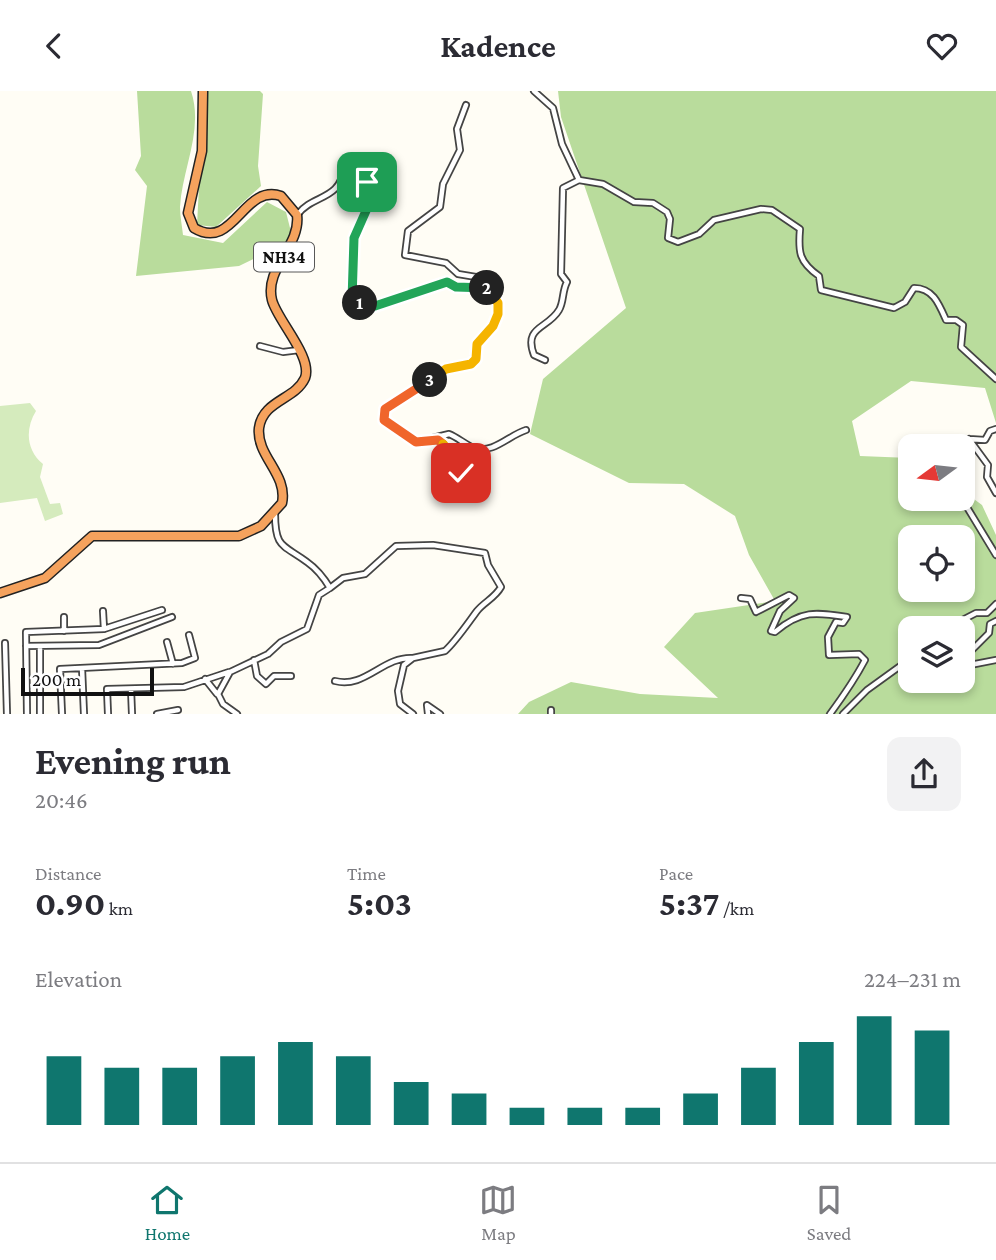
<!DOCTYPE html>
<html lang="en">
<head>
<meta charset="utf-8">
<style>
	body { margin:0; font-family:"Crimson Pro",serif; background:#f2f2f3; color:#2b2b33; height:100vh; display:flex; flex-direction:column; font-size:26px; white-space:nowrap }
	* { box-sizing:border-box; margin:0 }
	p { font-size:23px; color:#7c7c81 }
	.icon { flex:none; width:38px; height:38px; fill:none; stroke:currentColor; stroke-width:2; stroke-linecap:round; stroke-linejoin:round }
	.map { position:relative; height:623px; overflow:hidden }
	.sheet { display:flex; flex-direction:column; background:#fff; flex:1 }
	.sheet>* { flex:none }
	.needle { width:46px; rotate:255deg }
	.fabs { position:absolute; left:898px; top:343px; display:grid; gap:14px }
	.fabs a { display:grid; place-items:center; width:77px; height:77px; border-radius:14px; background:#fff; box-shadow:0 4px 10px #0003; font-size:35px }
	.scale { position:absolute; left:21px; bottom:18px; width:133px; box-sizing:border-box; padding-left:7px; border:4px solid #111; border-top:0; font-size:19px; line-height:24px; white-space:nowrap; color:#111; -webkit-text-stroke:5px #fff; paint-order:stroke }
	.pin { position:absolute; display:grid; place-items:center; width:60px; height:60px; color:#fff; margin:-30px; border-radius:14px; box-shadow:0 4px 10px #0006 }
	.km { position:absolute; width:35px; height:35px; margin:-18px; border-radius:50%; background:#222; color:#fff; font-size:19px; line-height:35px; text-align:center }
	.round { display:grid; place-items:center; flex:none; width:74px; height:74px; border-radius:14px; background:#f2f2f3 }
	.head { display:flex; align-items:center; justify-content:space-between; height:119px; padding:0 35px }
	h1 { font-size:38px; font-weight:700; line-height:52px }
	.stats { display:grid; grid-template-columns:repeat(3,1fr); gap:10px; height:119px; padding:7px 35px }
	.stats div { display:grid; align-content:center }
	.stats b { font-size:35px; font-weight:700 }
	.stats small { font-size:19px; font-weight:400 }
	.stats p { font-size:19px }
	.chart { height:196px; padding:14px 35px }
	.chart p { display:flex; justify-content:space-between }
	.chart svg { width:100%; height:126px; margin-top:7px; stroke:#0f766e; stroke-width:6 }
	header { display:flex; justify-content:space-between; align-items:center; height:91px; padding:0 35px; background:#fff; font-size:32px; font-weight:700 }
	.menu { display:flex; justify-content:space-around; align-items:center; height:98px; border-top:2px solid #e1e1e2; background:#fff; font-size:19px; color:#7c7c81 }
	.menu a { display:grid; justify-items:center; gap:4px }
	.menu .active { color:#0f766e }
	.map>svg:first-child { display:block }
	.green { fill:#d5ebbd }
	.forest { fill:#b9dc9c; fill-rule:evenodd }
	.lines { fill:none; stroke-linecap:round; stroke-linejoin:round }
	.street-casing { stroke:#444; stroke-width:8 }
	.highway-casing { stroke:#222; stroke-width:11 }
	.street { stroke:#fff; stroke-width:4.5 }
	.highway { stroke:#f5a25d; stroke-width:8 }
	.split-1-casing { stroke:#fff; stroke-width:14 }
	.split-2-casing { stroke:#fff; stroke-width:14 }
	.split-3-casing { stroke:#fff; stroke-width:14 }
	.split-4-casing { stroke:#fff; stroke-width:14 }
	.split-5-casing { stroke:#fff; stroke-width:14 }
	.split-1 { stroke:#22a559; stroke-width:9 }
	.split-2 { stroke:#22a559; stroke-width:9 }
	.split-3 { stroke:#f5b400; stroke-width:9 }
	.split-4 { stroke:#f0652b; stroke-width:9 }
	.split-5 { stroke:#f5b400; stroke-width:9 }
	.labels { text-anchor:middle; stroke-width:7; stroke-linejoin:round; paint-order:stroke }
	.shield { fill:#fff; stroke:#585858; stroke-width:2 }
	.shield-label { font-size:18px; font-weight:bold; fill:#111 }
</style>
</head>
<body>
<header><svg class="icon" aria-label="back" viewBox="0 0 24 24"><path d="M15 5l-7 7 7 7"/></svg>Kadence<svg class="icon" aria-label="heart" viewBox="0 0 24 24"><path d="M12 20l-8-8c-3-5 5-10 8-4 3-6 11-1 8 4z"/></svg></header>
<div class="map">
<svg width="996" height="623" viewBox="0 0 996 623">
	<rect width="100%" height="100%" fill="#fffdf5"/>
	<path class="green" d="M30,312L36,320C25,338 26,359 43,373L40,386L50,413L60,412L63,423L45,430L37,407L0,412V315Z"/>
	<path class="forest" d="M137,0H191C204,39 182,78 180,116C180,125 182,135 183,144L223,152L267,111L286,121L293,149L239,175L136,185L147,95L135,79L141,65Z
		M204,0H260L263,3L258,75L261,95L216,136L197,134Z
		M558,0H996V332L985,297L911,290L852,330L860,365L910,367V408H962L963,400L982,414L996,444V623H518L529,611L571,591L640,603L718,607L664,556L695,522L775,510L749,464L735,425L684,393L629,392L530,343L543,288L626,217L561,26ZM910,446H962V499H910ZM910,537H962V590H910Z"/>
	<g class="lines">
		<defs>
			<path id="street" d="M534,0L553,17L562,53L579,89L563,97L561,183L567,191C562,200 564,211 559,219C548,238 523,235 534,264L545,269
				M466,14L457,38L460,59L443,93L440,116L408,140L405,164L446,172L458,183L482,187
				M579,89L603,93L634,111L653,112L667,121L670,128L668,147L678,151L699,143L714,129L761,118L772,119L800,138C798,161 799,171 819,185L821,199L894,217L905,211L914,197C933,197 939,213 946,229H956L963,234L961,256L996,288
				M298,123C313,103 340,110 344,77H352L367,91L373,104L354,147L352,209L375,215L447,191L456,196L487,197L497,212L493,235L481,247L471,273C440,278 409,298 385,318L384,329L416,351L449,343C457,346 466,354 474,357C494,363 509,344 526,339
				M260,255L283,261L299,259
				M969,348L988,374L987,386L996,402
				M424,350C447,348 466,371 475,392L456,381L446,405
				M954,355L969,348L985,349L990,340L996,338
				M962,408L996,464
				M330,497L343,487L365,483L396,455L433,454L485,462L488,474L501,496C495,507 484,511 477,520C468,532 456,550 445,560L413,567L404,574L398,600L400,613L413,623
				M741,507L750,508L756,521L789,504L794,507L780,520L771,540L775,541C801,519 816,521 847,526L843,532L836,531L828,546L829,564L859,563L865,569C854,590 844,604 830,623
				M103,520L104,538
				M996,530L990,533L989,542L966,565L970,574L996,569
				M947,537L976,522H987L996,513
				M64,540V526
				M167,551L173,573
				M5,552L7,623
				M26,555L99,554L172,526
				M254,569L257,585L266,593L274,585H291
				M82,577L84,623
				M205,588L217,603
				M335,590C365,598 383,565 413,567
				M131,598L132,623
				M551,619V623
				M27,623L26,541L104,538L162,519
				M40,623V555
				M62,623L60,578L182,572L195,567L189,544
				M108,623L107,598L184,596L229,581
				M157,623L178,619
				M237,623L223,613L218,603L230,581L268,563L281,551L307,538L319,504L330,497C324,487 317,478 307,471C283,453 275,458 275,422
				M428,623L427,614L440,623
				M843,623L867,599L903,573L907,568L905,551L910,550"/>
			<path id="highway" d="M0,502L45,487L92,445H239L261,435L282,412C288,383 256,365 259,337C263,309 295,309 305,287C313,266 277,229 272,209C264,177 301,155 297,124L281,105C243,92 234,161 194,137L188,122L202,60L203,0"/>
		</defs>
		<use href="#street" class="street-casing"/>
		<use href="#highway" class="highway-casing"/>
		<use href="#street" class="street"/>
		<use href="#highway" class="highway"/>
	</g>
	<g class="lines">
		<defs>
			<path id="split-1" d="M360,212L352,209L354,147L373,104L367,91"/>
			<path id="split-2" d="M360,212L375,215L447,191L456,196L487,197"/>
			<path id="split-3" d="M430,289L446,278L471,273L476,268L477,253L493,235L498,223V212L487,197"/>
			<path id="split-4" d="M430,289L385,318L384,329L416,351L438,349L443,353"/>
			<path id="split-5" d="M443,353L475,391L461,382"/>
		</defs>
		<use href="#split-1" class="split-1-casing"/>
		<use href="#split-2" class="split-2-casing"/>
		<use href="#split-3" class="split-3-casing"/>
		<use href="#split-4" class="split-4-casing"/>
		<use href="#split-5" class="split-5-casing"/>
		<use href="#split-1" class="split-1"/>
		<use href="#split-2" class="split-2"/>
		<use href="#split-3" class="split-3"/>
		<use href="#split-4" class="split-4"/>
		<use href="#split-5" class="split-5"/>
	</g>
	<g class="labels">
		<rect class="shield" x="254" y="151.5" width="60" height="29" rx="5"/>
		<g class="shield-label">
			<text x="284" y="172">NH34</text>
		</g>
	</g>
</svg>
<div class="fabs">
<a><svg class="needle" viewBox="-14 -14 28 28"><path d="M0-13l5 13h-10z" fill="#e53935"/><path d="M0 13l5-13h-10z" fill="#7c7c81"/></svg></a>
<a><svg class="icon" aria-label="locate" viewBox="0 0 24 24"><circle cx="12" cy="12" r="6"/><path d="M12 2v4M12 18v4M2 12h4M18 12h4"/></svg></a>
<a><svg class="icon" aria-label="layers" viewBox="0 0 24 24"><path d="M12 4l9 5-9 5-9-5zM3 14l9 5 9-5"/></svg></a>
</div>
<div class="scale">200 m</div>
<div class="pin" style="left:367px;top:91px;background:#1e9e55"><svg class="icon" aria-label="arrive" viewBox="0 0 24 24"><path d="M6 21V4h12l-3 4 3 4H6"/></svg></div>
<div class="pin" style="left:461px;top:382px;background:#d93025"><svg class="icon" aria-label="check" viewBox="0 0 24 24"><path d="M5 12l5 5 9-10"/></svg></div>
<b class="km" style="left:360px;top:212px">1</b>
<b class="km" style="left:487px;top:197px">2</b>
<b class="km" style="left:430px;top:289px">3</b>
</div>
<section class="sheet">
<div class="head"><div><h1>Evening run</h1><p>20:46</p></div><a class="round"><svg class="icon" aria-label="share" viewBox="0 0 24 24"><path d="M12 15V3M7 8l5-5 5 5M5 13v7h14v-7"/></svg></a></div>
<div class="stats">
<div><p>Distance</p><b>0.90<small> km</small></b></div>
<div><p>Time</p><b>5:03</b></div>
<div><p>Pace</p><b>5:37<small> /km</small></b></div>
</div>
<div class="chart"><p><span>Elevation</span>224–231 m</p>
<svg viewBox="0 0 160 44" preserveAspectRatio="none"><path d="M5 44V20M15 44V24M25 44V24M35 44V20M45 44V15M55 44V20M65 44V29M75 44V33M85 44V38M95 44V38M105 44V38M115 44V33M125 44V24M135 44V15M145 44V6M155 44V11"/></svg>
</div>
</section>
<nav class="menu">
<a class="active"><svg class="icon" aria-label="home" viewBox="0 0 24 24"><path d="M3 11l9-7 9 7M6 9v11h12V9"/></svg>Home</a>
<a><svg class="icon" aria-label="map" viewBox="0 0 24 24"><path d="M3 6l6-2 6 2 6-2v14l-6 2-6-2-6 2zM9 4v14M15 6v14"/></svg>Map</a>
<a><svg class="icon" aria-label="saved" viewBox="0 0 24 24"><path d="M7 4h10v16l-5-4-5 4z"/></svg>Saved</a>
</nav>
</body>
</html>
